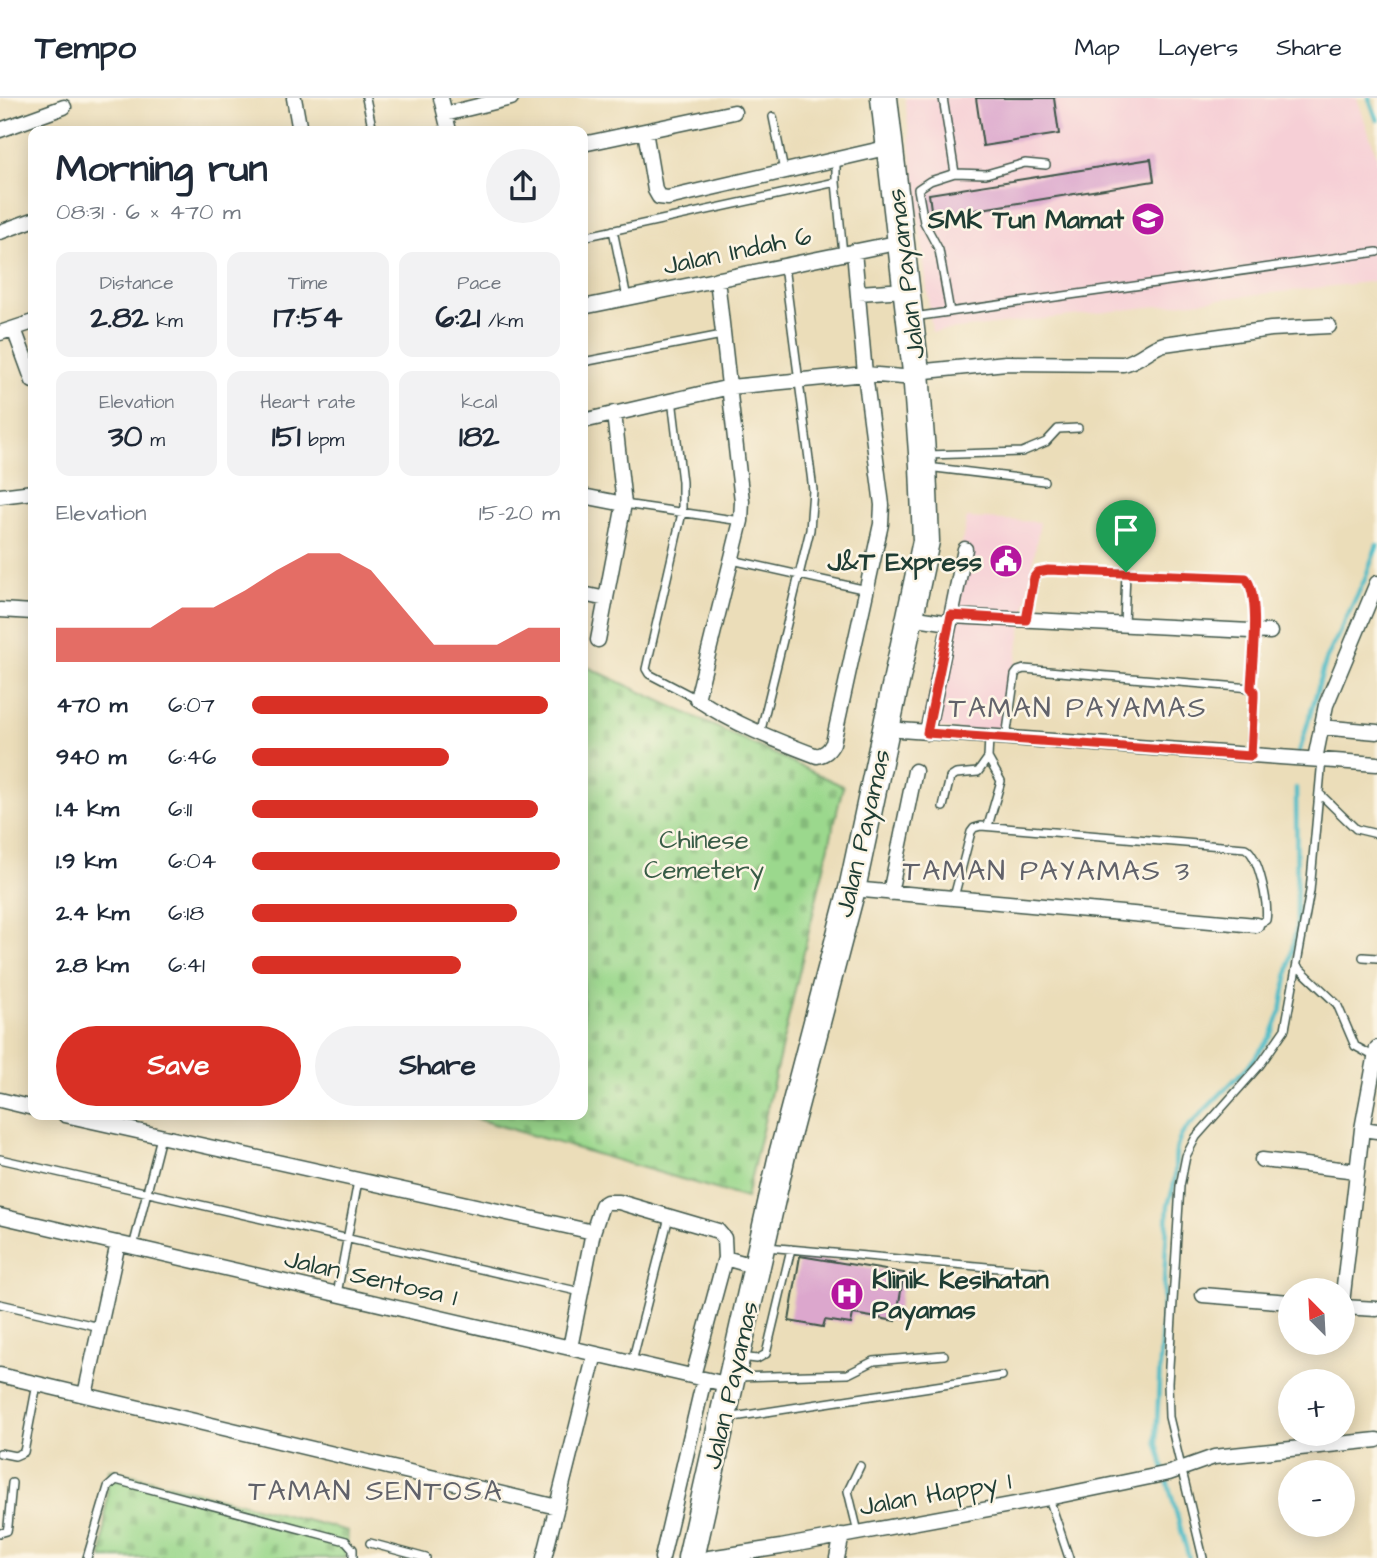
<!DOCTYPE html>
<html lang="en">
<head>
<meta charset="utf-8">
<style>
	body { margin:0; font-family:"Architects Daughter",sans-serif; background:#f2f2f3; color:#1f2937; height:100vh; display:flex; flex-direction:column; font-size:26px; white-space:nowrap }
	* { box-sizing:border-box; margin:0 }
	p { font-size:23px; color:#747a83 }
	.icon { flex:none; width:38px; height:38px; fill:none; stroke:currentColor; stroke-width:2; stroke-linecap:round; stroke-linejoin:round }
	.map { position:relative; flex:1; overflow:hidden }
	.side { position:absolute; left:28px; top:28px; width:560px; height:994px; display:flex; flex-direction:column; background:#fff; border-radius:14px; box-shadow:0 4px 18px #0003 }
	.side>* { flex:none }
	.needle { width:46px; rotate:336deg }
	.fabs { position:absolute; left:1278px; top:1180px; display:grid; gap:14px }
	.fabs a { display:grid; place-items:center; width:77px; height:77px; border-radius:50%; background:#fff; box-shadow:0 4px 18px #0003; font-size:35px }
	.pin { position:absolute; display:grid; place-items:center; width:60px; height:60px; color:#fff; margin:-72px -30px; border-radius:50% 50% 50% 0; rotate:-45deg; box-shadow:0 0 7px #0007 }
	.pin .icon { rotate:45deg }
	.round { display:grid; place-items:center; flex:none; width:74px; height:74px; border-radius:37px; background:#f2f2f3 }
	.overview { display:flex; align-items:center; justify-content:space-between; height:119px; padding:0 28px }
	h1 { font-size:38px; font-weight:700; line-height:52px }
	.metrics { display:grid; grid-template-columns:repeat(3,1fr); gap:10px; height:119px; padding:7px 28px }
	.metrics div { display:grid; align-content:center; border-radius:14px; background:#f2f2f3; text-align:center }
	.metrics b { font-size:30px; font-weight:700 }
	.metrics small { font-size:19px; font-weight:400 }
	.metrics p { font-size:19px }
	.chart { height:196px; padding:14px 28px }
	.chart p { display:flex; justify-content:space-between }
	.chart svg { width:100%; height:126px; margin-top:7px; fill:#d93025; opacity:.7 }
	.primary-button { display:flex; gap:14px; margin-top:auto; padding:14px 28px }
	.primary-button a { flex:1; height:80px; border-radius:42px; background:#d93025; color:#fff; font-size:28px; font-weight:700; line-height:80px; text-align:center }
	.primary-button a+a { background:#f2f2f3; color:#1f2937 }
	ul { padding:0 28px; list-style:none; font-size:23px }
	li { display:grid; grid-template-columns:112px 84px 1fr; align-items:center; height:52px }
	li i { height:18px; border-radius:9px; background:#d93025 }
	header { display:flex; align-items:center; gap:42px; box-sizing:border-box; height:98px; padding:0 35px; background:#fff; border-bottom:2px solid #e0e1e3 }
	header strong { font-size:33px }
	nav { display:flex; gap:38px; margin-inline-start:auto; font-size:24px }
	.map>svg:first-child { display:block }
	.built { fill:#f6cfd6 }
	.cemetery { fill:url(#cemetery-stones); stroke:#5d8a60; stroke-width:2 }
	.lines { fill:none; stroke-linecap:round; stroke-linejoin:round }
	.stream { stroke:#4dbbc6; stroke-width:4.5 }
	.building { fill:#dca7cd }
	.lane-casing { stroke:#3e5548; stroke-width:10 }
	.street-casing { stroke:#3e5548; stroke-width:17 }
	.highway-casing { stroke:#3e5548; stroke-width:29 }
	.lane { stroke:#fff; stroke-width:7 }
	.street { stroke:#fff; stroke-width:14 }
	.highway { stroke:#fff; stroke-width:26 }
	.route-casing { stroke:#fff; stroke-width:14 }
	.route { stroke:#d93025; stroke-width:9 }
	.labels { text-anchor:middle; stroke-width:5; stroke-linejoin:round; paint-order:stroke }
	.poi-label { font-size:26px; font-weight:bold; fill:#1f3d34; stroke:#fcf5e5; text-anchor:end }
	.street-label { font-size:26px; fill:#1f3d34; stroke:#fcf5e5 }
	.park-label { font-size:26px; fill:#385c46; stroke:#fcf5e5 }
	.neighbourhood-label { font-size:28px; letter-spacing:2px; fill:#61626a; stroke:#fcf5e5 }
</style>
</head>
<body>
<header>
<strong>Tempo</strong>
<nav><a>Map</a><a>Layers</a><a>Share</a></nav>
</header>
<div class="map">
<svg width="1377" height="1460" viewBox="0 0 1377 1460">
	<defs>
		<pattern id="cemetery-stones" width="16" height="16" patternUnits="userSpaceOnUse" patternTransform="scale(1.75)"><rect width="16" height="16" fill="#9bd88d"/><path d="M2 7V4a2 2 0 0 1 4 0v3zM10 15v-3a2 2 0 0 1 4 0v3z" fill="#85ba7a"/></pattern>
	</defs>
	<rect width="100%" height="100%" fill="#fcf5e5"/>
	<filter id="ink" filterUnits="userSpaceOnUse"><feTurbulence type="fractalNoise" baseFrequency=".0143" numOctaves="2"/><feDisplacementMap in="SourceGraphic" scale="14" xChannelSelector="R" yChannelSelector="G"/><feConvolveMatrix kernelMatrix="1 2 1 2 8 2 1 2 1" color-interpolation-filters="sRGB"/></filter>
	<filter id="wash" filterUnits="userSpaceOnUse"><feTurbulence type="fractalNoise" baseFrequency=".00686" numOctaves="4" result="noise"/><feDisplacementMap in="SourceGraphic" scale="28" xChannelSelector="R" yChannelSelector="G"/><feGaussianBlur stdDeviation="1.57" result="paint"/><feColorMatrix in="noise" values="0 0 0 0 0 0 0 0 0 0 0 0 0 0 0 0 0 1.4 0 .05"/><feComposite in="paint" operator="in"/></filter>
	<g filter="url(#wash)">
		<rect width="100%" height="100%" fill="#ebddb9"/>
		<path class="built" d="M905,0H1357L1377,59V183L932,234Z
			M967,420L1040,424L1003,636L922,629Z"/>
		<path class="cemetery" d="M583,567L843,688L746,1100L463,1017H583Z
			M109,1371L348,1433L346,1460H102Z"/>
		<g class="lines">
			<path class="stream" d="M1369,0L1377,22
				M1299,655L1326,562L1365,481L1377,447
				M1189,1460L1156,1343L1168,1108C1170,1099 1174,1090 1175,1080C1176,1062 1173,1048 1185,1032L1250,966L1271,938L1281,913L1297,824L1296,690"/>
		</g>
		<g id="blocks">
			<path class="building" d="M976,0H1054L1059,36L983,48Z
				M1151,61L1154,83L932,119L929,96Z
				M800,1158L904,1175L896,1223L853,1216L851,1226L825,1222L823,1229L789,1223Z"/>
		</g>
	</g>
	<g filter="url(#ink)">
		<use href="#blocks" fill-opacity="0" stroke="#3e5548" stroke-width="2"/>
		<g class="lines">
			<defs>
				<path id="lane" d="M366,0L373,33
					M943,0L955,75
					M773,19L784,73
					M836,84V61
					M613,132L627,200
					M583,139L836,84L843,156
					M950,214L939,152L924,124L918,91L930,83L955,75L986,76L1025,65L1046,67
					M913,219L1377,154
					M583,264L722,237
					M672,301L682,384V415L646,571L649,576L697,601
					M927,357L1022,354L1046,344L1058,331L1078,330
					M927,369L1044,383
					M624,406L741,423
					M732,462L867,492
					M1026,521L1034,479L1039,474L1048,472L1246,479C1261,500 1252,564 1251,590
					M1124,526L1126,474
					M760,636L810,432L813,392L784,168
					M1006,640L1015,577L1018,573L1024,571L1251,590L1254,593V599L1251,658
					M1319,695L1356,731L1377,736
					M943,709L950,680L956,676L978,674L988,660L989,639
					M988,728L1001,683L988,660
					M954,799L971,734L974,730L981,728L1245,750C1259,757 1269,807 1266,822L1256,827
					M1363,859L1377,860
					M1297,868L1337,906L1355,948L1375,959
					M0,1061L581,1194
					M133,1149L161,1039
					M767,1149L1042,1174
					M337,1196L358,1083
					M0,1206L100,1229
					M740,1259L757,1261L766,1256L791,1151
					M632,1264L669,1119
					M736,1279L848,1276L874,1263L944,1257
					M727,1320L1002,1278
					M0,1355L15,1358L24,1354L37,1286
					M1049,1400L1069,1460
					M858,1434L848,1393L860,1368
					M0,1435L7,1433L8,1428L12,1385
					M370,1445L426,1460
					M87,1460L108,1389L116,1382L346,1443L353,1451V1460
					M1203,1460L1169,1319L1168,1285L1180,1088L1186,1058L1196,1039L1260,967L1285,931L1310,793L1322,661"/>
				<path id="street" d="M294,0L300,33
					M441,0L449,33
					M445,16L511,0
					M0,32L64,9
					M645,33L655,92L659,99L668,100L890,49
					M583,46L734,14
					M0,134L33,122
					M717,181L742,403L741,423L697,601C734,626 775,642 817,658C825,656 829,653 833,645L881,426L882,407L865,276L854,153
					M858,195L906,192
					M583,209L901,144
					M14,231L33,283
					M0,235L33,224
					M916,274L1006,265L1123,266C1139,263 1149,250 1164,246L1271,231L1329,228
					M583,323L730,289L865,276L915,280
					M0,398L33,394
					M583,398L624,406
					M583,496L606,501
					M0,512L33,514
					M951,518L1270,534
					M910,519L950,525
					M598,542L624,406L614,315
					M1321,629L1377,634
					M886,631L1377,666
					M927,635L965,451
					M1315,661L1326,607L1377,485
					M852,791L1256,827
					M890,795L915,673
					M0,1002L33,1010
					M65,1017L593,1134
					M1362,1031L1377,1033
					M1262,1062L1357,1073
					M0,1118L730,1287
					M1203,1197L1290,1204
					M1342,1205L1362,1031L1377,950
					M1342,1209L1377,1211
					M570,1250L593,1134L602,1107L607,1104H619L718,1133L724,1140L725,1160
					M0,1277L557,1409
					M693,1278L725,1160L757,1169
					M85,1297L118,1145
					M544,1460L595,1256
					M662,1460L704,1281
					M709,1460L781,1449L1048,1400L1169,1375L1214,1359L1377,1342
					M837,1460L842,1437"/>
				<path id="highway" d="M691,1460L782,1057L852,791L926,443L923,368L916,274L884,0"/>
			</defs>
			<use href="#lane" class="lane-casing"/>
			<use href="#street" class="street-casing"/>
			<use href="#highway" class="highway-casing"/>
			<use href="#lane" class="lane"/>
			<use href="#street" class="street"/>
			<use href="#highway" class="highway"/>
		</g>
	</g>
	<g class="lines" filter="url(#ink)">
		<defs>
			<path id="route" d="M1048,472L1246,480C1261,500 1252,564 1251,590L1254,593V599L1251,658L927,635L951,517L1026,522L1034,479L1038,474Z"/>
		</defs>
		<use href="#route" class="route-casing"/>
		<use href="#route" class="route"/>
	</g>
	<defs>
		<symbol id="school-disc" viewBox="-11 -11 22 22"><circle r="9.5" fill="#b5179e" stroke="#fcf5e5"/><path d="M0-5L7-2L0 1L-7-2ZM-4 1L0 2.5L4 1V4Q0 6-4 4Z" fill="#fff"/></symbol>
		<symbol id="civic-disc" viewBox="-11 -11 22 22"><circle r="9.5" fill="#b5179e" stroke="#fcf5e5"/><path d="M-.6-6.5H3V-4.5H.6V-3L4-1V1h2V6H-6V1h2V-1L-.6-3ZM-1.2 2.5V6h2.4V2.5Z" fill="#fff"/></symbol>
		<symbol id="hospital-disc" viewBox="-11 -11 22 22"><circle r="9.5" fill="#b5179e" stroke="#fcf5e5"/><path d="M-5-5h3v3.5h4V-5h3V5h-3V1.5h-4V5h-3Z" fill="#fff"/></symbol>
	</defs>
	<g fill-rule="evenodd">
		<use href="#school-disc" x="1129" y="102" width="38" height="38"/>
		<use href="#civic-disc" x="987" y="444" width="38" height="38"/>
		<use href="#hospital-disc" x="828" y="1177" width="38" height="38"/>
	</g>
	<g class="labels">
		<g class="poi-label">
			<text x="1124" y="130">SMK Tun Mamat</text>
			<text x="982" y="472">J&amp;T Express</text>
			<text x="872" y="1190" text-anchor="start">Klinik Kesihatan<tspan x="872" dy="30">Payamas</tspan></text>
		</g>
		<g class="street-label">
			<text transform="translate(737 152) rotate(-12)" y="9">Jalan Indah 6</text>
			<text transform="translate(905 176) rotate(-97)" y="9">Jalan Payamas</text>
			<text transform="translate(862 735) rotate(-77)" y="9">Jalan Payamas</text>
			<text transform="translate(371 1179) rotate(13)" y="9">Jalan Sentosa 1</text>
			<text transform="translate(730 1287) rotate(-77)" y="9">Jalan Payamas</text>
			<text transform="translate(935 1395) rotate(-10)" y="9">Jalan Happy 1</text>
		</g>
		<g class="park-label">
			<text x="704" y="750">Chinese<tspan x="704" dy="30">Cemetery</tspan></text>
		</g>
		<g class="neighbourhood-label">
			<text x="1078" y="619">TAMAN PAYAMAS</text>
			<text x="1047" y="782">TAMAN PAYAMAS 3</text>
			<text x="376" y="1402">TAMAN SENTOSA</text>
		</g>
	</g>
</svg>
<div class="fabs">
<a><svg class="needle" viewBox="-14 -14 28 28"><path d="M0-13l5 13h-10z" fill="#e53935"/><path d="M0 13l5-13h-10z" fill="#747a83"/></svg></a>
<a>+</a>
<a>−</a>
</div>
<div class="pin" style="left:1126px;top:474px;background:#1e9e55"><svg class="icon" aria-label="arrive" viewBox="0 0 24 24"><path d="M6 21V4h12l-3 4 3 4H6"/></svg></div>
<section class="side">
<div class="overview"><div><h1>Morning run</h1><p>08:31 · 6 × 470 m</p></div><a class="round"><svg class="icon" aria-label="share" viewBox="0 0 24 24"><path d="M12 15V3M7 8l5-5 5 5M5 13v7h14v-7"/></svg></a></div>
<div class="metrics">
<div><p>Distance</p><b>2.82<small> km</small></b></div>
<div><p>Time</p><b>17:54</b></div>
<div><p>Pace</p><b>6:21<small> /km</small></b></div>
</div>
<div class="metrics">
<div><p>Elevation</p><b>30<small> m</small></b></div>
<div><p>Heart rate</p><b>151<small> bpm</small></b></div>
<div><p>kcal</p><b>182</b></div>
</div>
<div class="chart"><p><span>Elevation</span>15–20 m</p>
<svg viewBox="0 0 160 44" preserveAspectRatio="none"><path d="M0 44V32L10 32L20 32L30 32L40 25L50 25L60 19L70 12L80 6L90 6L100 12L110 25L120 38L130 38L140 38L150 32L160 32V44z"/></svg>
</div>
<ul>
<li><b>470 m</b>6:07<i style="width:96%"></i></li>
<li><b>940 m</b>6:46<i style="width:64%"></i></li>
<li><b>1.4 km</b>6:11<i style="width:93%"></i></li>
<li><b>1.9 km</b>6:04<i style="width:100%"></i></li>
<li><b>2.4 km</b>6:18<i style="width:86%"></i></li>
<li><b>2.8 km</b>6:41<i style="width:68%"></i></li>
</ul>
<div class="primary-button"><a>Save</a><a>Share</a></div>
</section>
</div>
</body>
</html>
